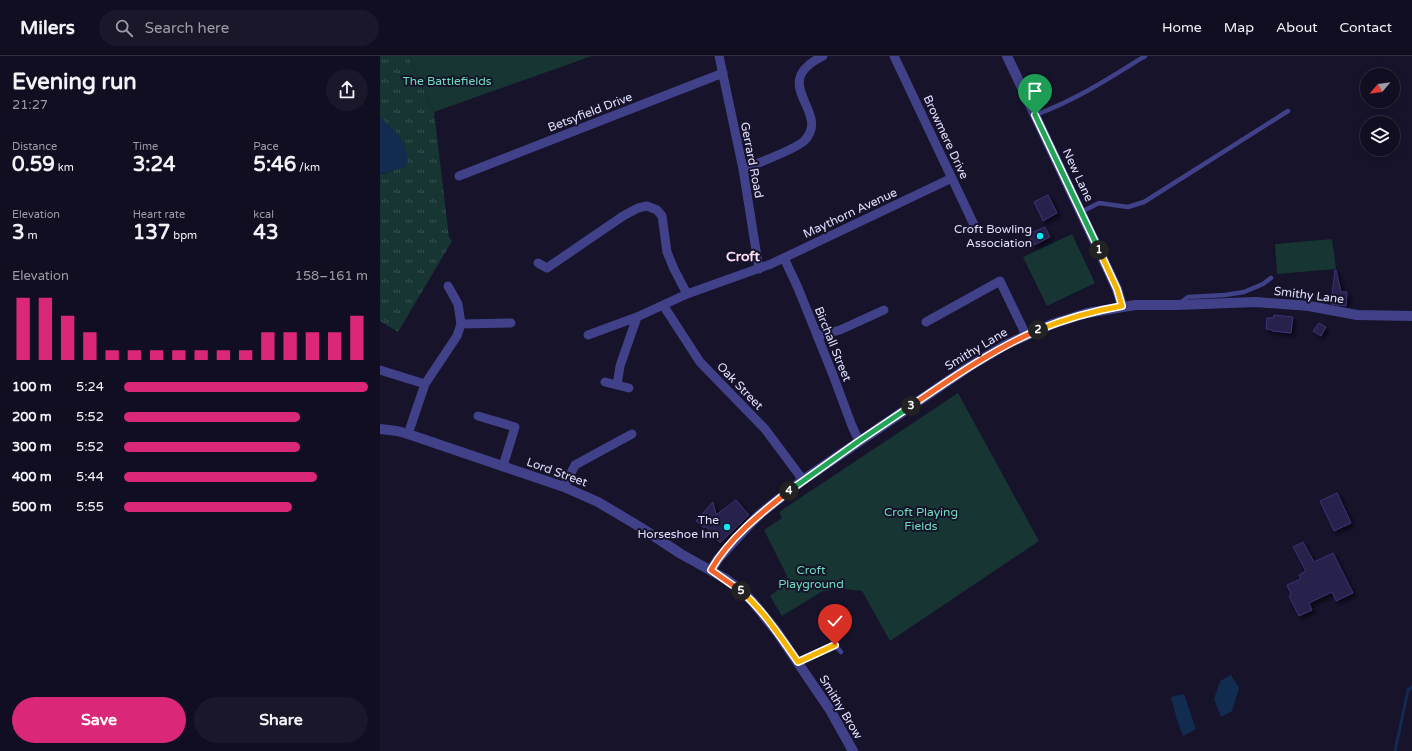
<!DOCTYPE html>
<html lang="en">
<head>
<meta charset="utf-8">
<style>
	body { margin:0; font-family:"Varela Round",sans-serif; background:#191729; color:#f1f3f6; height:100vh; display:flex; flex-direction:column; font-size:15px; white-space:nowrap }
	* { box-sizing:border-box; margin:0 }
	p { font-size:13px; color:#9c9ca5 }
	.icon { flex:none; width:22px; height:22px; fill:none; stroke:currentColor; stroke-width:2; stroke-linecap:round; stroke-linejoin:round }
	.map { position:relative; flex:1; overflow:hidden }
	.sheet { display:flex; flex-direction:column; background:#100e20; width:380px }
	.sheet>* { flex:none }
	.needle { width:26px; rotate:241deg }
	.fabs { position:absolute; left:980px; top:12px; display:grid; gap:8px }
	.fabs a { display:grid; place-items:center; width:40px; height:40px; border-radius:50%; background:#100e20; box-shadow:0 2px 10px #0003,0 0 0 1px #302e3e; font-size:20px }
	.pin { position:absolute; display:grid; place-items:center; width:34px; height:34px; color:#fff; margin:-41px -17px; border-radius:50% 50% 50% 0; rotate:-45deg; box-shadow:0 0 4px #0007 }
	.pin .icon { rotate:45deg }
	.km { position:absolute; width:20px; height:20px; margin:-10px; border-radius:50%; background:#222; color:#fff; font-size:11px; line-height:20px; text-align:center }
	.round { display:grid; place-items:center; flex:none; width:42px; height:42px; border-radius:21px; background:#191729 }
	.summary { display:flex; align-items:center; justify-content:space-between; height:68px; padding:0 12px }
	h1 { font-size:22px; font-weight:800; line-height:30px }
	.stats { display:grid; grid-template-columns:repeat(3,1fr); gap:6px; height:68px; padding:4px 12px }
	.stats div { display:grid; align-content:center }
	.stats b { font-size:20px; font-weight:800 }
	.stats small { font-size:11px; font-weight:400 }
	.stats p { font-size:11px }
	.chart { height:112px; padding:8px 12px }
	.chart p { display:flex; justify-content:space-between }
	.chart svg { width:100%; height:72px; margin-top:4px; stroke:#db2777; stroke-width:6 }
	.primary-button { display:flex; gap:8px; margin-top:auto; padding:8px 12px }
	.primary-button a { flex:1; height:46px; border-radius:24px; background:#db2777; color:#fff; font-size:16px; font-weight:800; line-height:46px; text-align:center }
	.primary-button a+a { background:#191729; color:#f1f3f6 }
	ul { padding:0 12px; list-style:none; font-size:13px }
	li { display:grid; grid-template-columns:64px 48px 1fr; align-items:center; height:30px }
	li i { height:10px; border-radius:5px; background:#db2777 }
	header { display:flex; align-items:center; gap:24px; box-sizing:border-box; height:56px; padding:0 20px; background:#100e20; border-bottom:1px solid #302e3e }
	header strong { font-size:19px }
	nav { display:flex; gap:22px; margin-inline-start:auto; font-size:14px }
	.search { width:280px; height:36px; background:#191729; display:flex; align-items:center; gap:10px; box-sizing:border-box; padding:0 14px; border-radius:22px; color:#9c9ca5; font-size:15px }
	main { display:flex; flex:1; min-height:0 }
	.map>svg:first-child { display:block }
	.grass { fill:url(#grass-tufts) }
	.park { fill:#163533 }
	.water { fill:#122c50 }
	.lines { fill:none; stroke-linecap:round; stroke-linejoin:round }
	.stream { stroke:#122c50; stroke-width:3 }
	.building { fill:#27204c; stroke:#3d3376; filter:url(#shadow) }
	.service { stroke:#404188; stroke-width:4.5 }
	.minor { stroke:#404188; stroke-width:9 }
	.tertiary { stroke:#404188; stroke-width:10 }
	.split-1-casing { stroke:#fff; stroke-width:8 }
	.split-2-casing { stroke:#fff; stroke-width:8 }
	.split-3-casing { stroke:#fff; stroke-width:8 }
	.split-4-casing { stroke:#fff; stroke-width:8 }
	.split-5-casing { stroke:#fff; stroke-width:8 }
	.split-6-casing { stroke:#fff; stroke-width:8 }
	.split-1 { stroke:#22a559; stroke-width:5 }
	.split-2 { stroke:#f5b400; stroke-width:5 }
	.split-3 { stroke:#f0652b; stroke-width:5 }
	.split-4 { stroke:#22a559; stroke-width:5 }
	.split-5 { stroke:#f0652b; stroke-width:5 }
	.split-6 { stroke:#f5b400; stroke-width:5 }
	.poi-dot { fill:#14e7f4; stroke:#16132b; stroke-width:1.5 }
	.labels { text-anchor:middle; stroke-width:4; stroke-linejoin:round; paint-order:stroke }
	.park-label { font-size:12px; fill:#6cdcbb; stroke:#16132b }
	.street-label { font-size:12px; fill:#e1dffe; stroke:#16132b }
	.poi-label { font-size:12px; fill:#e1dffe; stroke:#16132b; text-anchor:end }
	.quarter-label { font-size:14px; font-weight:bold; fill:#fee1f4; stroke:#16132b }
</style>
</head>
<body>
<header>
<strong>Milers</strong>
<div class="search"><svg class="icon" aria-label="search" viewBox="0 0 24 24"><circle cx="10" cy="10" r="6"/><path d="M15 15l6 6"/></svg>Search here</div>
<nav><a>Home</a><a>Map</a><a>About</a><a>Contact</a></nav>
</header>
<main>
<section class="sheet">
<div class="summary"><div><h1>Evening run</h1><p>21:27</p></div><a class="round"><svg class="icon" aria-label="share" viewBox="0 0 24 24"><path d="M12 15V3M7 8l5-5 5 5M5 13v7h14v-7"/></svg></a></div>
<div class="stats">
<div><p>Distance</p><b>0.59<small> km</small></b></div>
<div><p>Time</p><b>3:24</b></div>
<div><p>Pace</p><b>5:46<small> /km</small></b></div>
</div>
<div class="stats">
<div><p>Elevation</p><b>3<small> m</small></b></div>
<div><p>Heart rate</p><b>137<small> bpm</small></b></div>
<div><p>kcal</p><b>43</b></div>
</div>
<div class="chart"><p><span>Elevation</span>158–161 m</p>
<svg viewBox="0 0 160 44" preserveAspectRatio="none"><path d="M5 44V6M15 44V6M25 44V17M35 44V27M45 44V38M55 44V38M65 44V38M75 44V38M85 44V38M95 44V38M105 44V38M115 44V27M125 44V27M135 44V27M145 44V27M155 44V17"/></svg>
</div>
<ul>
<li><b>100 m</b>5:24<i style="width:100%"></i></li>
<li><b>200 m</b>5:52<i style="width:72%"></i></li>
<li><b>300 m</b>5:52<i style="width:72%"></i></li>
<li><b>400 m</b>5:44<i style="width:79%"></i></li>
<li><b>500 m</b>5:55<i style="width:69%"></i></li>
</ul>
<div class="primary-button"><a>Save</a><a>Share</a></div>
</section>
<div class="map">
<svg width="1032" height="695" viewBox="0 0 1032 695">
	<defs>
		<pattern id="grass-tufts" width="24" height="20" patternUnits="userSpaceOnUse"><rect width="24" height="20" fill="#163533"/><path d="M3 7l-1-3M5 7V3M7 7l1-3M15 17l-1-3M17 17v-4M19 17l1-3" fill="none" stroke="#385252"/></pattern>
		<filter id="shadow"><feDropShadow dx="3" dy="3" stdDeviation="2" flood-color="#0009"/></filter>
	</defs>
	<rect width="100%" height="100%" fill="#16132b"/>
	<path class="grass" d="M0,0H28L54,56L69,181L72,185L18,276L0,265V117L4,118L17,113L21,83L0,61Z"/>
	<path class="park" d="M28,0H212L54,56Z
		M692,178L715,227L667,250L643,201Z
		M952,183L956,213L897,218L895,188Z
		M578,337L659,485L510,585L482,535L465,533L443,535L402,560L390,540L406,528L407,520L384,474L402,462L399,456Z"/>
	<path class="water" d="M0,61C14,74 24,81 27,101C28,110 25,112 18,113C11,113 7,119 0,117Z
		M851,619L859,632L852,655L841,661L834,643L840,625Z
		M804,638L816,673L803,680L797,664L791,641Z"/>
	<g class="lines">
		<path class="stream" d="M1015,695L1028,634L1032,631"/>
	</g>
	<path class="building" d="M668,139L677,157L663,165L654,146Z
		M665,171L670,181L654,189L649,178Z
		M955,214H956L961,236H967L966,250L951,248Z
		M894,259L913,261L911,277L892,275V274L886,273L887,262H893Z
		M939,267L946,271L941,280L933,275Z
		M957,437L971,467L954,475L940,445Z
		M356,444L369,459L340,487L325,470L324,472L316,465L333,446L336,459Z
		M923,486L934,506L953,497L973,537L956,545L952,536L929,547L932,554L919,560L909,540L911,538L907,529L921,523L919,519L926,515L913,491Z"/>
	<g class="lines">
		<path class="service" d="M655,59C694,45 730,22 765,0
			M701,156L719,147L748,151L764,146L908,55
			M800,247L808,241L845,239L864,236L883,228L891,222
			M418,607L455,589L461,596"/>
		<path class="minor" d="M339,0L363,113L379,213
			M514,0L596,173
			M363,113C376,108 414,94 424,85C453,56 386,28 443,0
			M79,120L343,17
			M404,202L418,232L453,319L472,370L479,385
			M158,207L167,212L243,160L258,152L267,150L277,154L282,160L287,196L294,213L307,238
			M283,249L320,306L385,373L423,424
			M546,266L620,225L646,279
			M81,268L131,267
			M208,279L257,261L307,238L391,208L572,122
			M437,280L460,274L504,254
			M0,314L45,328
			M225,326L249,332
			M237,329L240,310L257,261
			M98,360L135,371L123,410
			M28,378L45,328L77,280L81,268L78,248L68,230
			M184,431L195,409L252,378"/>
		<path class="tertiary" d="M627,0L737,233L742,250
			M0,373L17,375L28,378L184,431L218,446L260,471L301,498L346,523L363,536L372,545L397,576L450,654L473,695
			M331,514L338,503L370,468L380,458L423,424L587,312L627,288L672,268L707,257L755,249H797L875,246L929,250L977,259L1032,260"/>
	</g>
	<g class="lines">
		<defs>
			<path id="split-1" d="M655,59L719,194"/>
			<path id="split-2" d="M658,274C685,263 713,255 742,250L737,233L719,194"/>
			<path id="split-3" d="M531,350C572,322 612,294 658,274"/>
			<path id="split-4" d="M409,435L479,385L531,350"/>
			<path id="split-5" d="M361,535L331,514C349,482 381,457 409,435"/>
			<path id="split-6" d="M361,535C384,555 401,582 418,606L455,589"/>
		</defs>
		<use href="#split-1" class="split-1-casing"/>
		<use href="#split-2" class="split-2-casing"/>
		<use href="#split-3" class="split-3-casing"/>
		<use href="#split-4" class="split-4-casing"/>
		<use href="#split-5" class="split-5-casing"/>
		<use href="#split-6" class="split-6-casing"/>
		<use href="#split-1" class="split-1"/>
		<use href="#split-2" class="split-2"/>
		<use href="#split-3" class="split-3"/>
		<use href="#split-4" class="split-4"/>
		<use href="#split-5" class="split-5"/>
		<use href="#split-6" class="split-6"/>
	</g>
	<g class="poi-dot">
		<circle cx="660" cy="180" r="4"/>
		<circle cx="347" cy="471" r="4"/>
	</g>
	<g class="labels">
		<g class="park-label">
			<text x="67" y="29">The Battlefields</text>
			<text x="541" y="460">Croft Playing<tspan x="541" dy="14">Fields</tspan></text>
			<text x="431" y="518">Croft<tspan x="431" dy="14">Playground</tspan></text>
		</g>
		<g class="street-label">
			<text transform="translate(210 56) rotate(-21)" y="4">Betsyfield Drive</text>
			<text transform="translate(566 81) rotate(65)" y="4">Browmere Drive</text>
			<text transform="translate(372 104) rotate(79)" y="4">Gerrard Road</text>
			<text transform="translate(698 119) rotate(65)" y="4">New Lane</text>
			<text transform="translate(470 157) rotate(-25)" y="4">Maythorn Avenue</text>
			<text transform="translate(929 239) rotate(7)" y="4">Smithy Lane</text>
			<text transform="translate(453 288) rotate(68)" y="4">Birchall Street</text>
			<text transform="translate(596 293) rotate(-31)" y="4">Smithy Lane</text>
			<text transform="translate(360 330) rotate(46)" y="4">Oak Street</text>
			<text transform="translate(177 416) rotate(20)" y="4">Lord Street</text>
			<text transform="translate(461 651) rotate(59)" y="4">Smithy Brow</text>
		</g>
		<g class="poi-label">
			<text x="652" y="177">Croft Bowling<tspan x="652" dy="14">Association</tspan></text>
			<text x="339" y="468">The<tspan x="339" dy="14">Horseshoe Inn</tspan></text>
		</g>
		<g class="quarter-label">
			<text x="363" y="205">Croft</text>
		</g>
	</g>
</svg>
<div class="fabs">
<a><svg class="needle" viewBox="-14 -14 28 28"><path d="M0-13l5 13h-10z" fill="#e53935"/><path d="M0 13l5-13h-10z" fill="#9c9ca5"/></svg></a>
<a><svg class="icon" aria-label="layers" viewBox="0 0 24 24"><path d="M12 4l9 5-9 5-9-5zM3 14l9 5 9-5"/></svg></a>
</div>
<div class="pin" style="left:655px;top:59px;background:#1e9e55"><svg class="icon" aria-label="arrive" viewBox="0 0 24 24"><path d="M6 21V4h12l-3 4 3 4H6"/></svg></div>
<div class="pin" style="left:455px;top:589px;background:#d93025"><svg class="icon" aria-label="check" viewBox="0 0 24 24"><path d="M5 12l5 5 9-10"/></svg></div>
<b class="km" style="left:719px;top:194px">1</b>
<b class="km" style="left:658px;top:274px">2</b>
<b class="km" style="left:531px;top:350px">3</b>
<b class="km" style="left:409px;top:435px">4</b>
<b class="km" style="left:361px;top:535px">5</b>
</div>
</main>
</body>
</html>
